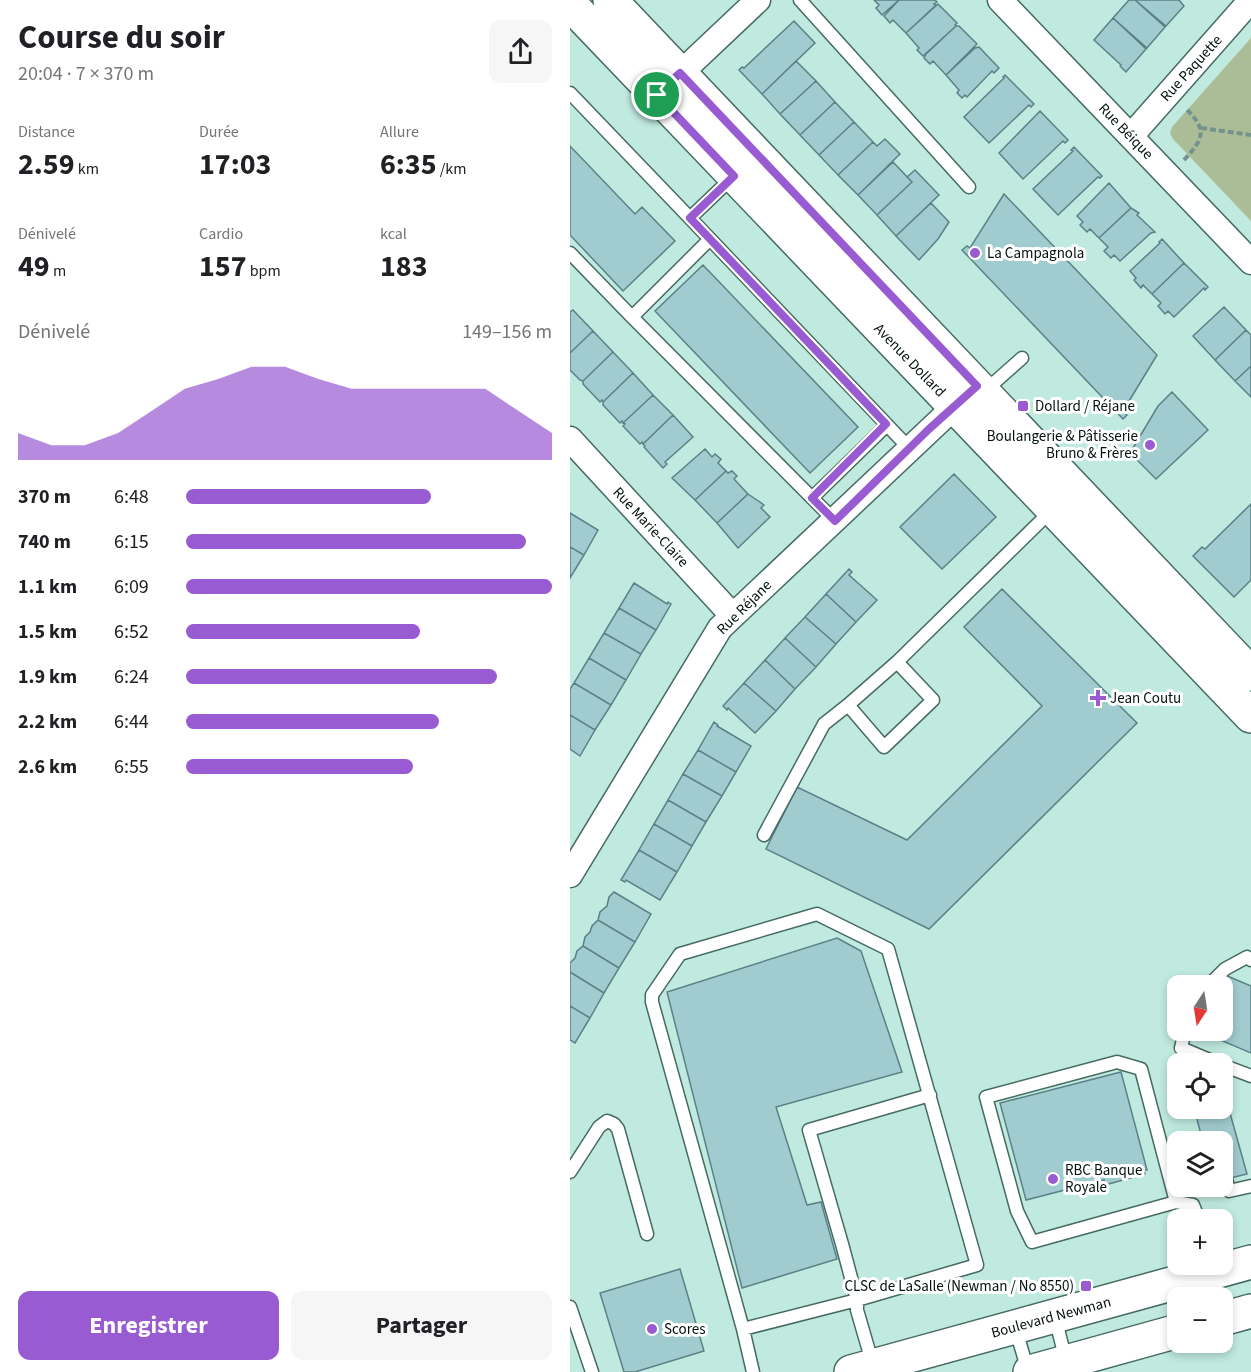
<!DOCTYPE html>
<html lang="fr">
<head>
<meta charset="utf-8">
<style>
	body { margin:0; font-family:"Source Sans 3",sans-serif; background:#f6f6f6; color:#202124; height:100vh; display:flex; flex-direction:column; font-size:22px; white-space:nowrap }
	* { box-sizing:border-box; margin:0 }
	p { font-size:20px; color:#757577 }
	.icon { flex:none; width:33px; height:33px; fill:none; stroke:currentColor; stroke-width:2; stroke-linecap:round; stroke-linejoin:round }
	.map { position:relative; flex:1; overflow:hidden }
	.details { display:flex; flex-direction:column; background:#fff; width:570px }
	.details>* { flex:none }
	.needle { width:39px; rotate:192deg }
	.fabs { position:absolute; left:597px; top:975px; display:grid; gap:12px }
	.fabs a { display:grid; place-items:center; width:66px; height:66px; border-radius:12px; background:#fff; box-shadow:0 3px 9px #0003; font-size:30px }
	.pin { position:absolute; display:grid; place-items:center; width:51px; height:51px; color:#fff; margin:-26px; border:3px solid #fff; border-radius:50%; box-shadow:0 2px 6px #0007 }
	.round { display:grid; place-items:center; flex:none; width:63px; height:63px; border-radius:12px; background:#f6f6f6 }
	.overview { display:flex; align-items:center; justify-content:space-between; height:102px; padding:0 18px }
	h1 { font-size:33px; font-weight:700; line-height:45px }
	.figures { display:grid; grid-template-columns:repeat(3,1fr); gap:9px; height:102px; padding:6px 18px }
	.figures div { display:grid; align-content:center }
	.figures b { font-size:30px; font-weight:700 }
	.figures small { font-size:16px; font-weight:400 }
	.figures p { font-size:16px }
	.chart { height:168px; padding:12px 18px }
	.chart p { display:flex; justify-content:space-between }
	.chart svg { width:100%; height:108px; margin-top:6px; fill:#985bd2; opacity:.7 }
	.button { display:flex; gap:12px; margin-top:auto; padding:12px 18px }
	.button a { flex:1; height:69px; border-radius:12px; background:#985bd2; color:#fff; font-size:24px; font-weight:700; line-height:69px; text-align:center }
	.button a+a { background:#f6f6f6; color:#202124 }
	ul { padding:0 18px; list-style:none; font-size:20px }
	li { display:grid; grid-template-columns:96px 72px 1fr; align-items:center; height:45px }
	li i { height:15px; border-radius:8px; background:#985bd2 }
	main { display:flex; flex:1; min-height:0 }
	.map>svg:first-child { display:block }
	.green { fill:#abbd97 }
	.building { fill:#a0cbcf; stroke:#5a8286; stroke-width:1.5 }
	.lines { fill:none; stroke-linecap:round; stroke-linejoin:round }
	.lane-casing { stroke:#456b62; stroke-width:15 }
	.street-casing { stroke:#456b62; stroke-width:27 }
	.secondary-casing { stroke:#456b62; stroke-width:36 }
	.path { stroke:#74938b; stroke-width:4; stroke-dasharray:6 3; stroke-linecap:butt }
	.lane { stroke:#fff; stroke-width:12 }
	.street { stroke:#fff; stroke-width:24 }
	.secondary { stroke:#fff; stroke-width:33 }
	.route-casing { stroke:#fff; stroke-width:12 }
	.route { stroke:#985bd2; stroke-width:8 }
	.poi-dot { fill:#985bd2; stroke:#fff; stroke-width:2 }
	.labels { text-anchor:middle; stroke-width:6; stroke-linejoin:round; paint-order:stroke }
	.street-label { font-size:15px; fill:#04120f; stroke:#fff }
	.poi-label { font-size:15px; fill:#04120f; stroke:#fff; text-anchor:start }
</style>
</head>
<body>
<main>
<section class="details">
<div class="overview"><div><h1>Course du soir</h1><p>20:04 · 7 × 370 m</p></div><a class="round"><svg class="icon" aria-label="share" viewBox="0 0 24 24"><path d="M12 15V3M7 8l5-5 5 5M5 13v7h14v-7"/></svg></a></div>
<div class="figures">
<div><p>Distance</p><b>2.59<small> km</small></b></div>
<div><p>Durée</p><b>17:03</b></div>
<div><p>Allure</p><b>6:35<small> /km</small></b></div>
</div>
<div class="figures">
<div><p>Dénivelé</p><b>49<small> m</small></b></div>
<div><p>Cardio</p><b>157<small> bpm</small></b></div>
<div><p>kcal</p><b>183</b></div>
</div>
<div class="chart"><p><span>Dénivelé</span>149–156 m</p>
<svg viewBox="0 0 160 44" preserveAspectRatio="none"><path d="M0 44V33L10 38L20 38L30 33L40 24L50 15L60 11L70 6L80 6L90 11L100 15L110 15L120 15L130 15L140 15L150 24L160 33V44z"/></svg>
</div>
<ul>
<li><b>370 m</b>6:48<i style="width:67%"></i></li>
<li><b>740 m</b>6:15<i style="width:93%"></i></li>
<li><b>1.1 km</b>6:09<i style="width:100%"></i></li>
<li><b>1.5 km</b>6:52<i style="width:64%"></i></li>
<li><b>1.9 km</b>6:24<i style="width:85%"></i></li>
<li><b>2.2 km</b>6:44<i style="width:69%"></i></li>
<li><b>2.6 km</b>6:55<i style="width:62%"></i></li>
</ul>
<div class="button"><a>Enregistrer</a><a>Partager</a></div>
</section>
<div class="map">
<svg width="681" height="1372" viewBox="0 0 681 1372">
	<rect width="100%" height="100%" fill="#c0eadf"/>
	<path class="green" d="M681,38V221L603,139L600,133L602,127Z"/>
	<path class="building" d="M304,0H329L312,15L306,8L309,5Z
		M329,0H365L367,2L364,4L366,5L336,33L323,20L320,23L314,16Z
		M559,0H565L595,27L577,48L543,18Z
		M565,0H609L614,6L596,26Z
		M368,4L387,23L385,25L386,26L353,56L347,50L349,48L336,33Z
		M543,18L576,49L556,72L550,66L551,65L524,40Z
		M224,21L245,43L192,94L169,70L172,67L174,68Z
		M386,26H389L407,44L376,75L363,61L360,64L354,58L356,54Z
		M409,47L429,68L424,73L422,71L397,97L395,95L392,98L387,93L389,90L376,75L405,48Z
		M226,61L246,81L210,114L192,94Z
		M435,75L464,104L461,107L459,105L419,143L394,117L434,78L433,77Z
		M246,81L265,102L230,135L210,114Z
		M265,102L284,122L249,155L230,135Z
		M470,111L498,140L495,143L493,141L453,179L429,153Z
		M284,122L303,142L268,175L249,155Z
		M315,139L330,154L288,195L268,175L303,142L307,146Z
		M0,146L65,214L72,207L105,241L53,291L0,235Z
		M504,147L532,176L530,178L528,177L488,215L463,189L503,151L501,150Z
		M323,162L342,182L307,215L288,195Z
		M345,170L369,195L326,236L307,215L342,182L337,177Z
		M539,183L561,208L529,238L520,229L517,232L510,225L513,222L507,216Z
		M434,194L587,355L553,411L557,415L553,419L392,250L397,246L400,248Z
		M361,203L379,222L368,239L349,260L326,236Z
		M561,208L569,213L567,215L585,232L581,233L550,261L544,255L541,258L534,251L538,247L529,238Z
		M592,239L614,263L582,294L573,285L571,288L564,280L566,278L560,271L590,243L589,242Z
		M614,263L638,287L635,290L634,288L604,317L598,311L595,314L588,306L591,303L582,294Z
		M133,265L288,427L240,473L85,311Z
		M654,307L676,330L645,360L623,336Z
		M3,310L23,331L0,353V312Z
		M676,330L681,335V366L665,381L645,360Z
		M23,331L43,352L13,381L10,380L0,370V353Z
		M43,352L63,373L33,402L32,400L30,402L13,384V381Z
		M681,366V397L665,381Z
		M63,373L83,395L53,423L52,421L50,423L33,405V402Z
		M602,392L638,430L586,479L560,453L588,406Z
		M83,395L103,415L73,444L72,442L70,444L53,426L55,424L53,423Z
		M103,415L123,437L95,462L97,464L93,468L74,447L75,446L73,444Z
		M135,449L142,457L145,454L151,459L148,463L156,471L125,500L102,478Z
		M156,471L158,473L162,471L167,476L164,479L178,494L147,523L125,500Z
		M384,474L426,517L372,569L330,527Z
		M178,494L194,505L191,508L200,517L168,548L147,523Z
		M681,504V580L664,597L623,556L632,547L635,549Z
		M0,513L28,530L14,555L0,547Z
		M0,547L14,555L0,578Z
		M279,569L282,572L279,575L307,600L286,622L256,594Z
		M64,583L97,604L98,602L101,604L86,630L49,608Z
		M432,589L567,723L359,929L196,849L227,787L337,840L472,706L394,627Z
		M256,594L286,622L266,644L235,617Z
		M49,608L86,630L71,654L34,633Z
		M235,617L266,644L246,667L215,638Z
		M34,633L71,654L56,680L19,658Z
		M215,638L246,667L225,689L195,660Z
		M19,658L56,680L41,705L4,683Z
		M195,660L225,689L206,711L174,683Z
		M4,683L41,705L25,730L0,715V689Z
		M174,683L206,711L185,733L158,708L157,710L153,706Z
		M0,715L25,730L10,756L0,749Z
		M144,722L148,725L147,726L181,746L166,772L128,750Z
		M128,750L166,772L152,796L113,774Z
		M113,774L152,796L136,822L98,800Z
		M98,800L136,822L122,846L84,824Z
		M84,824L122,846L107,872L69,850Z
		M69,850L107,872L90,900L56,880L55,882L51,880Z
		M44,892L81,914L65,942L28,920L30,912L37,906L39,897Z
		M28,920L65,942L49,968L13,946L15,937L20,932L22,926Z
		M267,938L291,951L332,1072L206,1107L237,1205L251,1202L267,1259L172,1288L97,992Z
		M13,946L49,968L34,993L0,972V963L5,958L7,951Z
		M0,972L34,993L20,1018L0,1006Z
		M655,975L681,986V1053L627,1030H652V986H651Z
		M0,1006L20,1018L5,1043L0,1040Z
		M551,1072L577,1170H574L575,1174L535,1185L534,1180L456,1200L430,1103Z
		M653,1088L677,1174L652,1180V1142H633L624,1108H652Z
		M110,1269L134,1351L65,1372H54L30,1293Z"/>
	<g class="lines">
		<defs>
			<path id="lane" d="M230,0L399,187
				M0,93L140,239
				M120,218L163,177
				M0,253L62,317
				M411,385L425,382L452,358
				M242,498L317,425
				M265,521L62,317L140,239L339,448
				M327,662L363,700L314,747L278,705L327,662L482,510
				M194,835L254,724L278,705
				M638,986L655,969L677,957L681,960
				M615,1030L611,1048L649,1064
				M652,1065L681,1076
				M0,1172L29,1127L37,1121L44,1124L48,1129L77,1234
				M656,1179L659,1191L681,1186
				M606,1202L571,1069L547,1062L416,1097L447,1211L462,1242L606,1202L623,1205L629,1220
				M0,1307L22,1372
				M485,1317L496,1361
				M445,1327L458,1371
				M173,1329L287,1300L407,1265L318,949L247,914L110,954L82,995V1002L173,1329L183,1372
				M303,1365L287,1310V1300L272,1244L239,1130L360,1095"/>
			<path id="street" d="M430,0L681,262
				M98,85L188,0
				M561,136L681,0
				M0,439L162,615
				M0,875L150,628L397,395"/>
			<path id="secondary" d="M40,0L681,674
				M0,4L681,716
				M652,1319L681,1311
				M281,1372L681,1262
				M460,1372L608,1331"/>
		</defs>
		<use href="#lane" class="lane-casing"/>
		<use href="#street" class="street-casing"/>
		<use href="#secondary" class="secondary-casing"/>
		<path class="path" d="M631,128L681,135
			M614,160C634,139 638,129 615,108"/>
		<use href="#lane" class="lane"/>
		<use href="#street" class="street"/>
		<use href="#secondary" class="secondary"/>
	</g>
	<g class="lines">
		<defs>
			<path id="route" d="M110,73L407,386L359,429L265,521L242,498L316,424L120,218L164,176L87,95Z"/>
		</defs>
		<use href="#route" class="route-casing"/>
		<use href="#route" class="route"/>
	</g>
	<g class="poi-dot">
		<circle cx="405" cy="253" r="6"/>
		<rect x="447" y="400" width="12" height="12" rx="3"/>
		<circle cx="580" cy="445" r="6"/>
		<path d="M525 689h6v6h6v6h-6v6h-6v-6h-6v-6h6z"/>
		<circle cx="483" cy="1179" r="6"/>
		<rect x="510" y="1280" width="12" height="12" rx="3"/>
		<circle cx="82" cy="1329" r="6"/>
	</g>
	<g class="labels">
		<g class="street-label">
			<text transform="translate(621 68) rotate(-48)" y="5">Rue Paquette</text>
			<text transform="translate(556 131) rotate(46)" y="5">Rue Béique</text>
			<text transform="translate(340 360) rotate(46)" y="5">Avenue Dollard</text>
			<text transform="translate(81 527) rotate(47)" y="5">Rue Marie-Claire</text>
			<text transform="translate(174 607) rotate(-45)" y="5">Rue Réjane</text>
			<text transform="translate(481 1317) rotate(-15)" y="5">Boulevard Newman</text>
		</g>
		<g class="poi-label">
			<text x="417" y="258">La Campagnola</text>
			<text x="465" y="411">Dollard / Réjane</text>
			<text x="568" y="441" text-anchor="end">Boulangerie &amp; Pâtisserie<tspan x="568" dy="17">Bruno &amp; Frères</tspan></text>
			<text x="540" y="703">Jean Coutu</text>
			<text x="495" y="1175">RBC Banque<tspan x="495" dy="17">Royale</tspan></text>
			<text x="504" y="1291" text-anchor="end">CLSC de LaSalle (Newman / No 8550)</text>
			<text x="94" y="1334">Scores</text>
		</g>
	</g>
</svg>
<div class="fabs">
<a><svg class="needle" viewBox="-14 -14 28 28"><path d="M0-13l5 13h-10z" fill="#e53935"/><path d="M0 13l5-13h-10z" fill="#757577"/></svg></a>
<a><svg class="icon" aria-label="locate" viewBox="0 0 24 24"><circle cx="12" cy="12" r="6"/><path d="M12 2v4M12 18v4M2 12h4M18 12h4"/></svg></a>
<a><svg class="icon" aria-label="layers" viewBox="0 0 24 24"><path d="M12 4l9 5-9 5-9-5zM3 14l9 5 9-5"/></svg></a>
<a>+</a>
<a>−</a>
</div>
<div class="pin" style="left:87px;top:95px;background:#1e9e55"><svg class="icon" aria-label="arrive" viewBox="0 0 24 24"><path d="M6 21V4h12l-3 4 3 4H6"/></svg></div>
</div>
</main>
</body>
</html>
